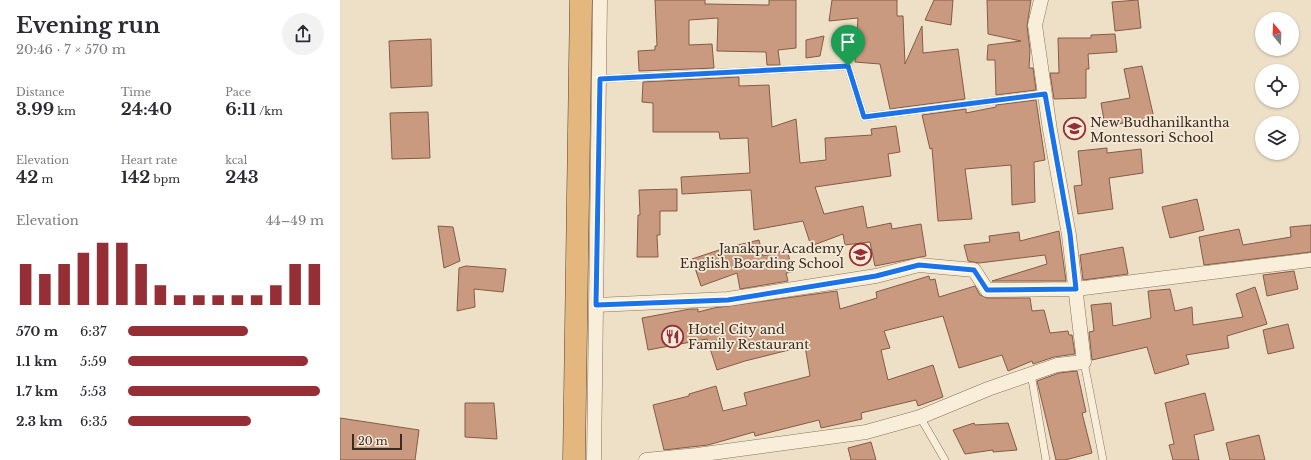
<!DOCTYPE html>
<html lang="en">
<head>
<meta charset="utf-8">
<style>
	body { margin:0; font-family:"Libre Baskerville",serif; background:#f2f2f3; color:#2b2b33; height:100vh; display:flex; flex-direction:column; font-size:15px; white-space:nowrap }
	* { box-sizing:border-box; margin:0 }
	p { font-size:13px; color:#7c7c81 }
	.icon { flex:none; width:22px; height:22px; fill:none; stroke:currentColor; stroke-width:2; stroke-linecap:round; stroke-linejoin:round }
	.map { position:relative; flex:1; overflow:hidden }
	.sheet { display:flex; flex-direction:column; background:#fff; width:340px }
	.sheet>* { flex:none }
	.needle { width:26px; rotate:341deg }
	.buttons { position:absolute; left:915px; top:12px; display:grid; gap:8px }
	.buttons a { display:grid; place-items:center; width:44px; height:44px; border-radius:50%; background:#fff; box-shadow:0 1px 3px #0004; font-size:20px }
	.scale { position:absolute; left:12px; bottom:10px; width:50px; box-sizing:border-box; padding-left:4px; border:2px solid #392b20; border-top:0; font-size:11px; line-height:14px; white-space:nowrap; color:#392b20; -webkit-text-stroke:3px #f4ead7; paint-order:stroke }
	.pin { position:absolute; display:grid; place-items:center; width:34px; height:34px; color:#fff; margin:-41px -17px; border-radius:50% 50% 50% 0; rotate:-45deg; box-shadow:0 0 4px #0007 }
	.pin .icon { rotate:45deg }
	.round { display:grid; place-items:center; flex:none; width:42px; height:42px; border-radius:21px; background:#f2f2f3 }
	.overview { display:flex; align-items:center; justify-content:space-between; height:68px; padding:0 16px }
	h1 { font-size:22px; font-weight:800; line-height:30px }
	.figures { display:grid; grid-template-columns:repeat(3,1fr); gap:6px; height:68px; padding:4px 16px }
	.figures div { display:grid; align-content:center }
	.figures b { font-size:17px; font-weight:800 }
	.figures small { font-size:11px; font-weight:400 }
	.figures p { font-size:11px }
	.chart { height:112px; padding:8px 16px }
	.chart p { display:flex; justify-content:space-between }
	.chart svg { width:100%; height:72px; margin-top:4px; stroke:#952f35; stroke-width:6 }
	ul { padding:0 16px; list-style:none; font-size:13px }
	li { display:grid; grid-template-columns:64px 48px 1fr; align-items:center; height:30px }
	li i { height:10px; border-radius:5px; background:#952f35 }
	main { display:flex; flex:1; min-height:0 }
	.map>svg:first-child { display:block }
	.building { fill:#c99a7f; stroke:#865b44 }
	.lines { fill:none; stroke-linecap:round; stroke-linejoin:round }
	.service-casing { stroke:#88725d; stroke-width:8 }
	.minor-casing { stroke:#88725d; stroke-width:15 }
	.trunk-casing { stroke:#564131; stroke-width:23 }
	.service { stroke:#f8eeda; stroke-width:7 }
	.minor { stroke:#f8eeda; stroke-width:14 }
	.trunk { stroke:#e3b77e; stroke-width:22 }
	.route-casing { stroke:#fff; stroke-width:8 }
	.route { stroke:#1a73e8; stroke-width:5 }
	.labels { text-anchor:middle; stroke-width:3.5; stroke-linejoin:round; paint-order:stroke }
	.poi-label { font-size:13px; fill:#392b20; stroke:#f4ead7; text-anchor:start }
</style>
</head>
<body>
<main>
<section class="sheet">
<div class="overview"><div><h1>Evening run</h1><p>20:46 · 7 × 570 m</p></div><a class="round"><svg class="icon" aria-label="share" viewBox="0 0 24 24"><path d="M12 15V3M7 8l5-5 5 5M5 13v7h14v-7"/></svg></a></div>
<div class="figures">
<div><p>Distance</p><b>3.99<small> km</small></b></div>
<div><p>Time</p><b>24:40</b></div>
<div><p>Pace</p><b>6:11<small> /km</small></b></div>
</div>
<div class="figures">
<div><p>Elevation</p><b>42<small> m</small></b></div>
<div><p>Heart rate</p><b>142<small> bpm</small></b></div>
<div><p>kcal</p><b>243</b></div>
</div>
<div class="chart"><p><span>Elevation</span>44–49 m</p>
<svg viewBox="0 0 160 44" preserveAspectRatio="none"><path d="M5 44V19M15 44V25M25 44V19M35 44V12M45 44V6M55 44V6M65 44V19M75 44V32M85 44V38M95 44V38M105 44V38M115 44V38M125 44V38M135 44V32M145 44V19M155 44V19"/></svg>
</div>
<ul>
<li><b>570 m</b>6:37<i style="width:61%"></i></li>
<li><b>1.1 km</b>5:59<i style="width:92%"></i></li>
<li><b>1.7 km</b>5:53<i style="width:98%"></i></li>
<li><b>2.3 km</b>6:35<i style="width:63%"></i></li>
</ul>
</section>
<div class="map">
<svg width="971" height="460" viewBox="0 0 971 460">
	<rect width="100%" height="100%" fill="#ede0c7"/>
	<path class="building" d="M315,0H365V4L429,5V0H456V48L438,50L440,65H427L426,52L377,51L378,18L349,20V45L372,44L374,68L299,71L298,51L315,50V46H317Z
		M492,0H557V16H563L565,64L582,26L583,53L618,49L625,99L550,109L540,64L515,62L518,18L489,21Z
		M594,0H613L611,25L585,20Z
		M647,0H691L687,26L690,50L689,68H693L696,90L656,95L655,60H647L648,45L681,41L648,34Z
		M798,0L801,28L775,31L772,2Z
		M775,34L777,52L748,54L749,69H746V98L714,99L710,73H719L718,38H751V35Z
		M484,36L480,56L466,58V40Z
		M91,39L92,86L51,88L49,41Z
		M802,66L814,118L765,126L761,103L790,98L784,69Z
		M399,77V86L429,85L432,127L456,119L460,163L486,160L485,138L532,135L531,129L556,126L560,152L548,154L551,176L475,187L484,214L523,206L527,228L551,223L552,229L581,224L586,256L535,266L530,242L505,245L503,234L471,246L463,221L414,230L411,190L342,194L341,177L410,173L408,138L380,139L379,132H313V103L302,102L303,82Z
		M696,100L705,160L694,162L695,202L672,205L671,165L625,169L632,219L598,221L592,148L590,149L582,115L626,109V113L656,107V105Z
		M88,112L90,158L52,159L50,113Z
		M767,148V153L801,149L803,173L769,178L773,209L738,214L734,186L742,185L738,151Z
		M337,189V211H320V235H317L318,257H297L298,215H300L299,190Z
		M857,199L864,230L830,238L822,207Z
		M971,225V252L864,265L859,237L899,229L903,245L951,237L950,227Z
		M98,226L113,227L120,261L104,268Z
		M719,231L726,281H652L707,264L705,255L639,263L628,261L624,245L650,242L649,236L679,232L680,241Z
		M419,240L423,256L447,250L453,272L446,273L448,281L400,289L397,273L361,286L352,259L385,248Z
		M783,247L788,274L743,280L740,255Z
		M126,266L166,269L163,292L134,289L135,307L117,311L119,268Z
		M954,271L958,289L927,296L923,275Z
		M589,276L590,280L595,279L599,297L635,286L640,295L647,298H690L692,311L704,310L710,333L728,331L729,335H732L735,354L714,357L693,364L692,361L668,371L662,355L619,368L603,316L544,331L550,348L541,350L548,380L593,365L603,397L578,406L576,400L521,413L522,419L481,428L479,420L415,436L414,432L368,445L324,450L313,405L349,396V394L376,386L383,411L407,405L404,393L470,376L465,346L405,361L377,370L367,339L308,350L302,318L350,309H358V312L374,308L497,291L500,309L537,298L536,292Z
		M915,287L927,324L887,336L889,348L846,355L849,364L815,374L807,347L752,360L749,332L754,331L751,305L771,303L773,326L811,318L808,291L830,289L835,311L852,307L853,325L903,317L896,294Z
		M948,324L954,348L928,354L923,330Z
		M737,371L746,412L742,413L752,453L725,460H716L697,381L719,373Z
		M865,393L874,430L854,435L859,460H833L829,445L834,444L825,403Z
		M125,403H154L157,439L125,437Z
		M0,418L79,430L75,460H0Z
		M634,423L635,425L668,423L677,450L653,452V450L625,454L613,430Z
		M919,435L925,460H890L886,443Z
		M531,442L536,460H511L508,448Z"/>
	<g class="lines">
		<defs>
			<path id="service" d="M260,79L508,66L524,117L705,94
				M744,362L763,460
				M691,374L706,460
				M580,417L605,460"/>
			<path id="minor" d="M256,305L388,299L536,276L579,265L634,270L647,290L736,289L971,260
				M254,460L260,0
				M306,460L357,455L526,432L580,417L648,389L691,374L717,365L744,362L729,235L710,130L695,25L701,0"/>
			<path id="trunk" d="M234,460L241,0"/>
		</defs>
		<use href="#service" class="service-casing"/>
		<use href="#minor" class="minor-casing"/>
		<use href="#trunk" class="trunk-casing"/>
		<use href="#service" class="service"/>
		<use href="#minor" class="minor"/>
		<use href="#trunk" class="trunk"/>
	</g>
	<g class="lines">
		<defs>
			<path id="route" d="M508,66L524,117L705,94L730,234L736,289L647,290L634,270L579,265L536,276L388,300L256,305L260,79Z"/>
		</defs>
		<use href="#route" class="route-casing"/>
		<use href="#route" class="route"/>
	</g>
	<defs>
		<symbol id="school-ring" viewBox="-11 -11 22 22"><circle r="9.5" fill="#f4ead7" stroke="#952f35" stroke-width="1.5"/><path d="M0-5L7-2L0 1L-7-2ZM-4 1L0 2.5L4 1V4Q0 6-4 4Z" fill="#952f35"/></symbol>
		<symbol id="restaurant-ring" viewBox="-11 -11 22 22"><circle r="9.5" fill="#f4ead7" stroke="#952f35" stroke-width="1.5"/><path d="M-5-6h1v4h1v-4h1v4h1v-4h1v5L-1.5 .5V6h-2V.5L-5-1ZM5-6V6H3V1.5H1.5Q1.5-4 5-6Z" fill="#952f35"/></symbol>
	</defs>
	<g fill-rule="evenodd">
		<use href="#school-ring" x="722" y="116" width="25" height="25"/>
		<use href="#school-ring" x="508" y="242" width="25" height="25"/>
		<use href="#restaurant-ring" x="320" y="324" width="25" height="25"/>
	</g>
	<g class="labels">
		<g class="poi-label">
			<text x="750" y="127">New Budhanilkantha<tspan x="750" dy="15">Montessori School</tspan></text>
			<text x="504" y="253" text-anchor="end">Janakpur Academy<tspan x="504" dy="15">English Boarding School</tspan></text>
			<text x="348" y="334">Hotel City and<tspan x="348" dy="15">Family Restaurant</tspan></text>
		</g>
	</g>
</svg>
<div class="buttons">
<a><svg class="needle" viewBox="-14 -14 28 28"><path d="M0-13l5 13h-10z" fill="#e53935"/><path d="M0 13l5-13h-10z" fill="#7c7c81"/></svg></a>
<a><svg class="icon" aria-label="locate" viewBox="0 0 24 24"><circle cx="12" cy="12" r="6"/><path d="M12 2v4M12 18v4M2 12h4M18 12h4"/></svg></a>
<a><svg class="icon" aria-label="layers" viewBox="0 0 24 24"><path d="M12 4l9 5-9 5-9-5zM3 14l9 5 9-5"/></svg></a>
</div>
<div class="scale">20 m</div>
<div class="pin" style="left:508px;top:66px;background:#1e9e55"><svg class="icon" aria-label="arrive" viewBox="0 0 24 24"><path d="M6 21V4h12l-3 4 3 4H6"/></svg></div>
</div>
</main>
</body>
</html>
